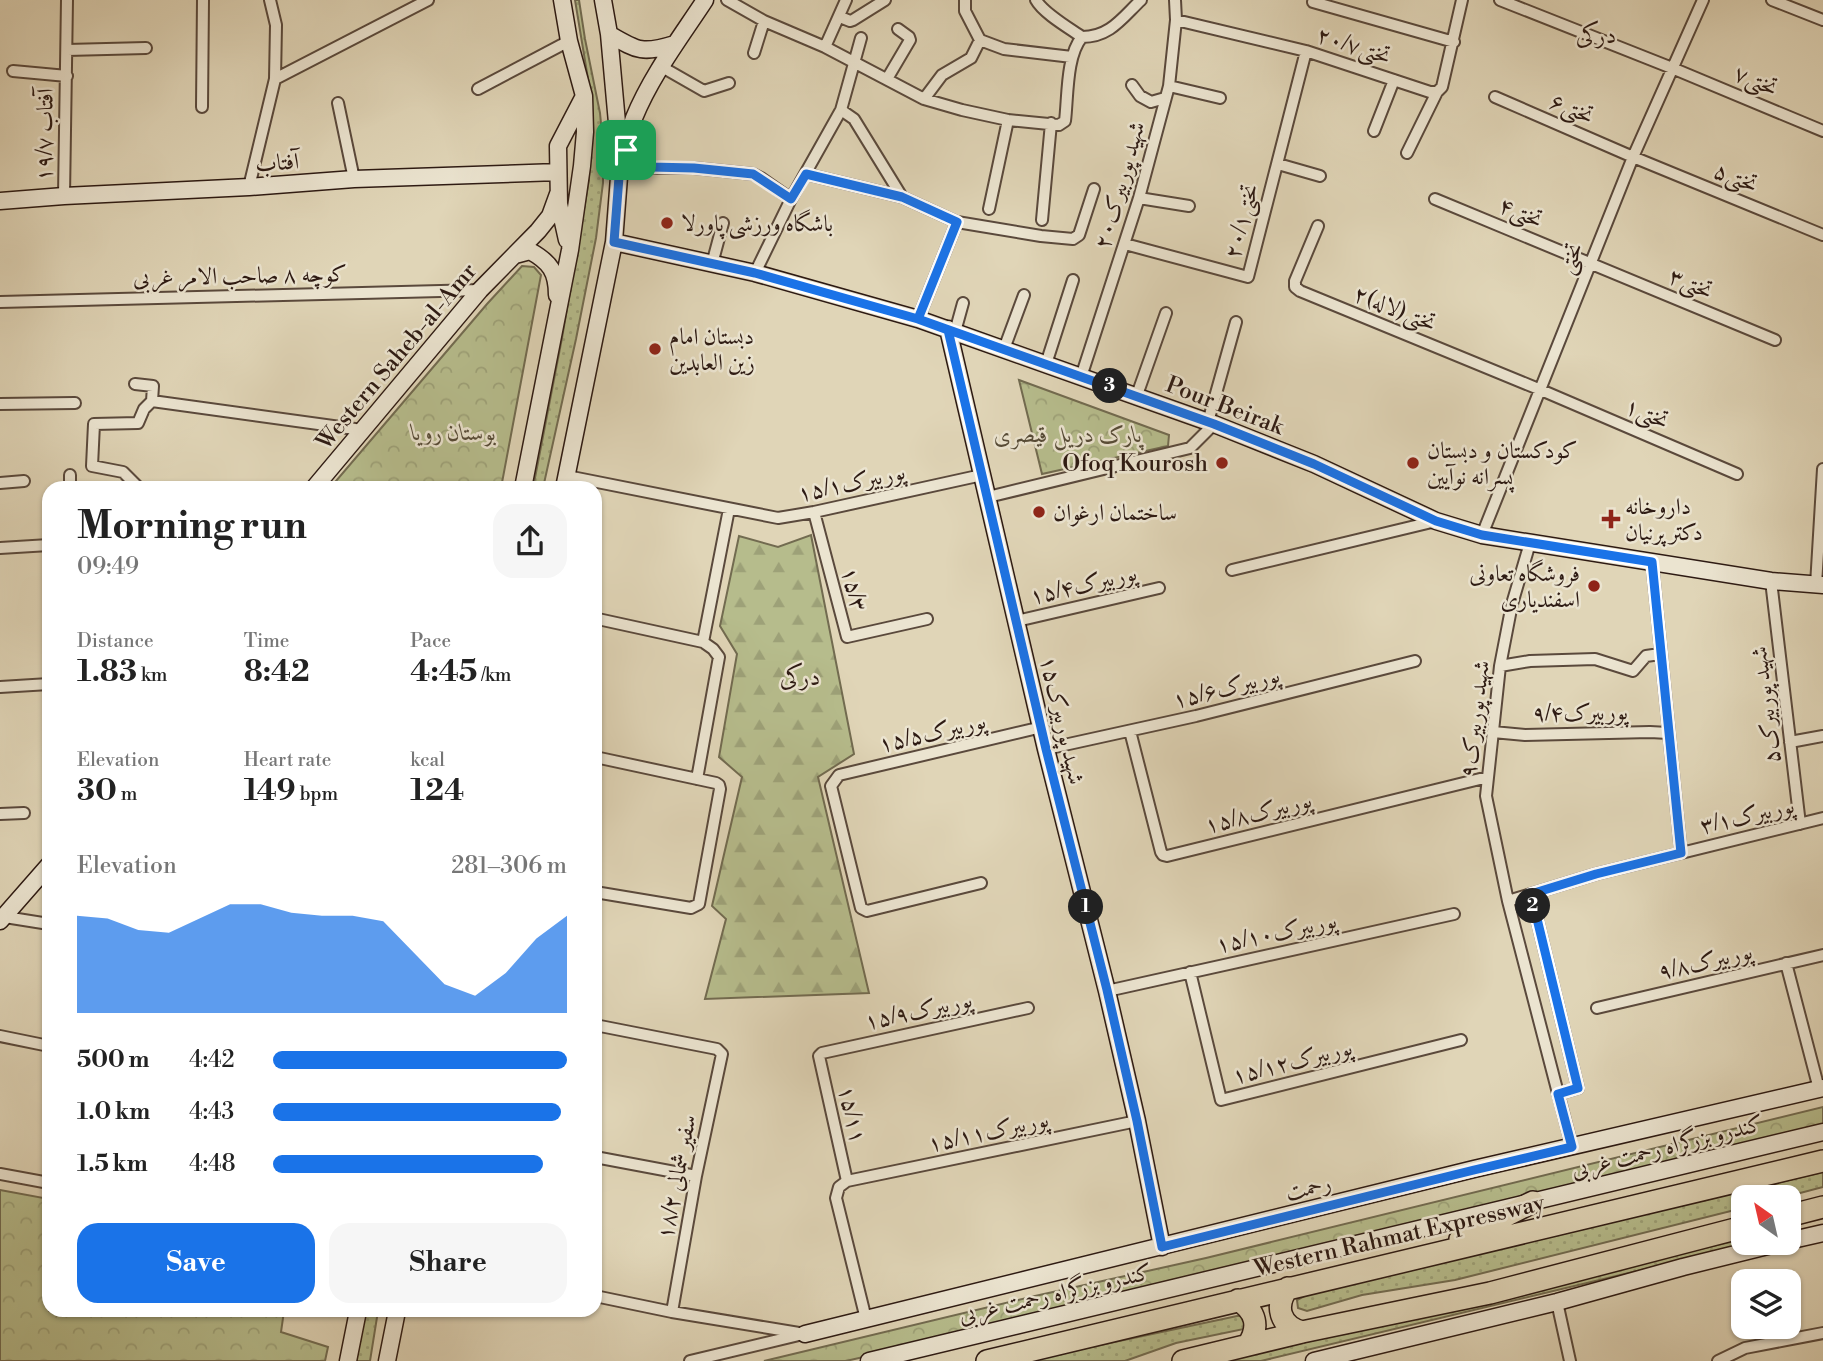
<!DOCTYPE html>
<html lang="en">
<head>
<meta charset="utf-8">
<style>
	body { margin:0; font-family:"Libre Bodoni",Amiri,serif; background:#f6f6f6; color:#222; height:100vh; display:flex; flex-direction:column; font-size:26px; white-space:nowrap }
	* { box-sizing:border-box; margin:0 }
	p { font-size:23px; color:#767676 }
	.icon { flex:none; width:38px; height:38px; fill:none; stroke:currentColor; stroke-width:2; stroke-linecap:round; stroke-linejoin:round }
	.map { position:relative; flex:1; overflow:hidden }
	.panel { position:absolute; left:42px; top:481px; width:560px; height:836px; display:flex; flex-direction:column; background:#fff; border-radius:21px; box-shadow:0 2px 5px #0004 }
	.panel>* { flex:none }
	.needle { width:46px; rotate:326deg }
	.buttons { position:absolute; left:1731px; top:1185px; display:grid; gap:14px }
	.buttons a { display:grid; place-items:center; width:70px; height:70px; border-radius:14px; background:#fff; box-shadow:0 2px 5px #0004; font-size:35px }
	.pin { position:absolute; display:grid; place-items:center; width:60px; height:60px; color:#fff; margin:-30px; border-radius:14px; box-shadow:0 4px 10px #0006 }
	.km { position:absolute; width:35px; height:35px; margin:-18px; border-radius:50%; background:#222; color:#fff; font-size:19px; line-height:35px; text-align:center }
	.round { display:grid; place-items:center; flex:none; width:74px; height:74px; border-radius:21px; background:#f6f6f6 }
	.head { display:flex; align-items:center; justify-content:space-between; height:119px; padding:0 35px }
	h1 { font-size:38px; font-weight:700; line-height:52px }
	.figures { display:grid; grid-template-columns:repeat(3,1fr); gap:10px; height:119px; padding:7px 35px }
	.figures div { display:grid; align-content:center }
	.figures b { font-size:30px; font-weight:700 }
	.figures small { font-size:19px; font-weight:400 }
	.figures p { font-size:19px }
	.chart { height:196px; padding:14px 35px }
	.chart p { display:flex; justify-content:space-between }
	.chart svg { width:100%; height:126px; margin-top:7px; fill:#1a73e8; opacity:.7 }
	.primary-button { display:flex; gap:14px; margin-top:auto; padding:14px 35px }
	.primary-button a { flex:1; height:80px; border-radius:21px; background:#1a73e8; color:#fff; font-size:28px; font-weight:700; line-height:80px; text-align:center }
	.primary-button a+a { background:#f6f6f6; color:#222 }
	ul { padding:0 35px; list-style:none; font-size:23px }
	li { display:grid; grid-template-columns:112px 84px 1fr; align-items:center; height:52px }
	li i { height:18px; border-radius:9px; background:#1a73e8 }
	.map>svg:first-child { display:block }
	.grass { fill:url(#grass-dots); stroke:#726b50; stroke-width:2 }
	.forest { fill:url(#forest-firs); stroke:#726b50; stroke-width:2 }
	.park { fill:url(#park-crowns); stroke:#726b50; stroke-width:2 }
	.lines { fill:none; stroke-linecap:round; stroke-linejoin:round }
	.street-casing { stroke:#5a493c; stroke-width:14 }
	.secondary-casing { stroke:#2d1a13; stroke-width:19 }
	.highway-casing { stroke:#2d1a13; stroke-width:24 }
	.street { stroke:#ebe4d0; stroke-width:10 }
	.secondary { stroke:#ebe4d0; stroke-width:16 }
	.highway { stroke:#e0d5b7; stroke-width:21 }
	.route-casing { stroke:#fff; stroke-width:14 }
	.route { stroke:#1a73e8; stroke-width:9 }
	.poi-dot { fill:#8f2418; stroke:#ebe4d0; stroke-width:2.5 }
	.labels { text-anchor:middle; stroke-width:5; stroke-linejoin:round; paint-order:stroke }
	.street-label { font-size:23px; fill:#2d1a13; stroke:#ebe4d0 }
	.poi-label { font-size:23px; fill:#2d1a13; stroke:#ebe4d0; text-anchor:start }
	.park-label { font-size:23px; font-style:italic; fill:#564b37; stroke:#ebe4d0 }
	.neighbourhood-label { font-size:24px; fill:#2d1a13; stroke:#ebe4d0 }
</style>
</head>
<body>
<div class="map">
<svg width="1823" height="1361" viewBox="0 0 1823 1361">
	<defs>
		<pattern id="grass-dots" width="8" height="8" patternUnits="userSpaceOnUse" patternTransform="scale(1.75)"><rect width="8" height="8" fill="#b6bc8c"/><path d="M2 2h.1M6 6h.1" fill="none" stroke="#9da178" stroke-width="1.8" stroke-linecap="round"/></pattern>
		<pattern id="forest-firs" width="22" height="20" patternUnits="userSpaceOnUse" patternTransform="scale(1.75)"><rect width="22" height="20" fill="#b6bc8c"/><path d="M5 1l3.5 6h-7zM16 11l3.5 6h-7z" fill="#9da178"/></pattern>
		<pattern id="park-crowns" width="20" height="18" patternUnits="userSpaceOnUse" patternTransform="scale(1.75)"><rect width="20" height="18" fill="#b6bc8c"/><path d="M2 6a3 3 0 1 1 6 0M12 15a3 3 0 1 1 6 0" fill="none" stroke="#9da178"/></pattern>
	</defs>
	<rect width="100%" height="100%" fill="#e0d5b7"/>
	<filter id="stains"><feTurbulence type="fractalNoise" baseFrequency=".00286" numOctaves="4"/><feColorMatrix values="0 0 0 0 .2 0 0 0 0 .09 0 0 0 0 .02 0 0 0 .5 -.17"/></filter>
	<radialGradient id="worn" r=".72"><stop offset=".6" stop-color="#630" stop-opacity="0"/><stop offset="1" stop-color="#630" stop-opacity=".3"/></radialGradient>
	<path class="grass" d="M575,0H579L585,39L600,113L603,145V183L596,238L576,339L543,488H533L562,338L589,180L592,103Z
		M1823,1172V1187L1785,1197H1743V1208L1455,1280L1362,1295L1307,1311L1298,1308L1297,1300L1308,1294Z
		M1743,1239V1242L1754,1243L1261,1361H1225Z
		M364,1311H378L370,1361H356Z
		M1237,1316H1245L1244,1329L1176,1343L1125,1361H1025Z"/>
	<path class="forest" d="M811,535L854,754L818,777L869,993L705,999L726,919L712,906L742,777L719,757L737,654L720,626L739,536L778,547Z"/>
	<path class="park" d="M522,266L534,267L541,275L501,488H330L487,304Z
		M1019,380L1169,435L1168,446L1042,474Z
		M1823,1107V1125L916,1345L846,1361H764L1035,1296L1206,1258Z
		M0,1190L49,1199V1311H284L281,1332L328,1347L325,1361H0Z"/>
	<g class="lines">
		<defs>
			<path id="street" d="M727,0L764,21L825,47L924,99L962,110L1008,120L1059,125L1065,121C1068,97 1066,56 1082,37
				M965,0V11L980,40L1004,49L1072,57
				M1036,0C1043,13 1069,28 1082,37
				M1500,0L1672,68L1823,131
				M1772,0L1823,20
				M1313,2L1454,42
				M840,17L850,21L853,20L885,0
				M1176,20L1306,51L1430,92H1437
				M1082,37C1110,37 1122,18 1141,0
				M825,47L846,0
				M67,50L146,48
				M754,53L764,21
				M662,67L704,91L729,83
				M13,71L67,76
				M275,79L428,0
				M887,79L910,40L909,37L898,29
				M1132,85L1140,96L1151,102L1165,98
				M1169,86L1220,98
				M478,89L569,41
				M1495,97L1633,157L1823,235
				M924,99L942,75L971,58L980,40
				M338,103L354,179
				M202,107L203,0
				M841,110L854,119L902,197
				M1374,131L1394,80
				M626,150L650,167L658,168H694L753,174L761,178L791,199
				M1407,153L1437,92L1442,87L1462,0
				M1278,164L1320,176
				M806,174L902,197L957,222L1041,236L1073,239L1079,235L1094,189
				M249,187L275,79L276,25L270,0
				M64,196L67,0
				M1139,198L1189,206
				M1435,199L1775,340
				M989,209L1008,120
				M1042,220L1051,123
				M1318,226L1295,281V287L1300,291L1541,390L1737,474
				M1125,244L1248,277L1306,51
				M712,264L723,223
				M755,273L791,199L841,110L861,38
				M0,302L480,290
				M918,319L957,222
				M955,332L963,303
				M1004,349L1024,295
				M1046,364L1073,280
				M1081,377L1139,198L1169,86L1176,20L1175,0
				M135,384L153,386L152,401L144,409L138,423L94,424L92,466L123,472L139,488
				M1137,395L1166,313
				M152,401L362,430
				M0,404L75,403
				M1208,422L1236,322
				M70,475V488
				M567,476L778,518L814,512L982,475
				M0,483L24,481
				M988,497L1190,448L1214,424
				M814,512L847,637L927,619
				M1482,535L1633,157L1703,0
				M1530,543L1512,604L1500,666L1486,796L1508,901L1572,1147
				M0,548L49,545
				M1652,562L1681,853
				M1232,570L1436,521
				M1771,581L1800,824
				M1816,585L1823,469
				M598,619L703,642L713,649L719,657L697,779
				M1017,621L1159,588
				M703,642L729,509
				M1500,666L1530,661L1595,659L1633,671L1646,656L1660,654
				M0,687L49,684
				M1130,731L1161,852L1163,855L1167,856L1488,777
				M1493,732L1525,735L1650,732L1668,733
				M1790,742L1823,736
				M1046,749L1196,716L1415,661
				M595,757L716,783L719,785L720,789L699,904L691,908L595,892
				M0,814L24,813
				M981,883L867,911L861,908L831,786L839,775L1042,727
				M1531,894L1578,1088L1558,1094
				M1508,901L1596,874L1823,818
				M5,917L49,924
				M1786,963L1819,1089
				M1190,972L1221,1100L1461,1040
				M1107,991L1454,914
				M1597,1008L1823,955
				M595,1025L717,1049L722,1054L696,1176L672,1312
				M0,1036L49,1046
				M595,1157L696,1176
				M0,1174L49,1183
				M847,1181L819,1056L822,1053L1028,1008
				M847,1181L1137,1121
				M847,1181L839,1187L836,1198L866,1319
				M595,1296L672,1312L805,1334
				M1557,1302L1570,1361
				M690,1361L799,1335
				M1718,1361L1745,1348L1823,1333"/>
			<path id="secondary" d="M609,34C638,51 642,54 675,44
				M624,155C627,143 630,129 634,118C651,76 680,38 705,0
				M0,201L64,196L249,187L354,179L558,172
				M567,240L559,204L558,146L583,98
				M614,242L755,273L918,319L1214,424L1314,464L1436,521L1482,535L1771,581L1823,585
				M515,255L530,251C550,262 557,272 557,295
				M948,329L1046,749L1107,991L1137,1121L1162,1247
				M314,488L480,290L538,231L550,216L558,194
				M523,488L570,250L582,166L585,132L584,96L569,41L562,0
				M564,488L614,242L619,177L618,134L609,34L603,0
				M0,921L49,865
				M1788,1241L1823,1233
				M805,1334L1474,1169L1823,1088
				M348,1361L358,1311
				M387,1361L397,1311
				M869,1361L1823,1132
				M1314,1361L1557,1302L1683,1267L1784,1242"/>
			<path id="highway" d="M1788,1216L1823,1207
				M1460,1239L1533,1202
				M1288,1288C1274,1306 1280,1326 1302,1332
				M1238,1300C1256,1311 1260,1327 1248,1345
				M987,1361L1823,1161
				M1183,1361L1302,1332L1490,1293L1743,1227"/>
		</defs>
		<use href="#street" class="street-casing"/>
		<use href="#secondary" class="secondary-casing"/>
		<use href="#highway" class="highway-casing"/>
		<use href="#street" class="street"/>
		<use href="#secondary" class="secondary"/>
		<use href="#highway" class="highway"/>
	</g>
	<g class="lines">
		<defs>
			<path id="route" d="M626,150L619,177L614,242L755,273L918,319L948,330L1046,749L1107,990L1137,1121L1162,1247L1474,1170L1572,1147L1558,1094L1578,1088L1531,894L1596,874L1681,853L1652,562L1482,535L1436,521L1314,464L1214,424L918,319L957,222L902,197L806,174L791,199L753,174L694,168L650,167L626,150"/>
		</defs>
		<use href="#route" class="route-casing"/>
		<use href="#route" class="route"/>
	</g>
	<g class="poi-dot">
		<circle cx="667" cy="223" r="7"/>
		<circle cx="655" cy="349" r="7"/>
		<circle cx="1222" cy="463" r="7"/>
		<circle cx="1413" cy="463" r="7"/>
		<circle cx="1039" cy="512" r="7"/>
		<path d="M1607.5 508.5h7v7h7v7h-7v7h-7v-7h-7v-7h7z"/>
		<circle cx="1594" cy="586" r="7"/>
	</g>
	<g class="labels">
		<g class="street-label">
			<text transform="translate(1354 45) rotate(18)" y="8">تختی۲۰/۷</text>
			<text transform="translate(1756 80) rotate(23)" y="8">تختی۷</text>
			<text transform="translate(1572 108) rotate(23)" y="8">تختی۶</text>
			<text transform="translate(44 135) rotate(-89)" y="8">آفتاب ۱۹/۷</text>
			<text transform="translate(277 162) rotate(-4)" y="8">آفتاب</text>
			<text transform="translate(1736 177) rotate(22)" y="8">تختی۵</text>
			<text transform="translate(1119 185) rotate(-74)" y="8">شهید پوربیرک۲۰</text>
			<text transform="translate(1521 212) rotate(23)" y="8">تختی۴</text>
			<text transform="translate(1241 221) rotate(-75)" y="8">تختی۲۰/۱</text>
			<text transform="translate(1570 258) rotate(-68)" y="8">تختی</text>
			<text transform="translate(240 275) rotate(-1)" y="8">کوچه ۸ صاحب الامر غربی</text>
			<text transform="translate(1691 283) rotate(23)" y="8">تختی۳</text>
			<text transform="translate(1395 308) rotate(22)" y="8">۲تختی(لاله)</text>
			<text transform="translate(396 356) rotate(-50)" y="8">Western Saheb-al-Amr</text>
			<text transform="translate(1225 405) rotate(21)" y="8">Pour Beirak</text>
			<text transform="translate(1647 413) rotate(23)" y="8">تختی۱</text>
			<text transform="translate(851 482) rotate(-12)" y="8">پوربیرک۱۵/۱</text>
			<text transform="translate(1083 584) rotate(-13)" y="8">پوربیرک۱۵/۴</text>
			<text transform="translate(855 589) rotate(76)" y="8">۱۵/۳</text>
			<text transform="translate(1226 687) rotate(-14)" y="8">پوربیرک۱۵/۶</text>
			<text transform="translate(1765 705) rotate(-97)" y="8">شهید پوربیرک۵</text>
			<text transform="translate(1580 712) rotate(-1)" y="8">پوربیرک۹/۴</text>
			<text transform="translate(1474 719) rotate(-83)" y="8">شهید پوربیرک۹</text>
			<text transform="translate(1063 720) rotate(77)" y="8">شهید پوربیرک۱۵</text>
			<text transform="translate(932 732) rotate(-13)" y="8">پوربیرک۱۵/۵</text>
			<text transform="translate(1258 812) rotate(-14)" y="8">پوربیرک۱۵/۸</text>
			<text transform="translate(1747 815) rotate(-13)" y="8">پوربیرک۳/۱</text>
			<text transform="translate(1276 932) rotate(-12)" y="8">پوربیرک۱۵/۱۰</text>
			<text transform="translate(1705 961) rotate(-13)" y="8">پوربیرک۹/۸</text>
			<text transform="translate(918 1010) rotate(-12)" y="8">پوربیرک۱۵/۹</text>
			<text transform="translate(1292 1061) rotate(-14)" y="8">پوربیرک۱۵/۱۲</text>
			<text transform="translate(853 1114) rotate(77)" y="8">۱۵/۱۱</text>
			<text transform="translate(988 1131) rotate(-12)" y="8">پوربیرک۱۵/۱۱</text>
			<text transform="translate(1667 1146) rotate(-14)" y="8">کندرو بزرگراه رحمت غربی</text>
			<text transform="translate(676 1177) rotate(-79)" y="8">سفیر شمالی ۱۸/۲</text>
			<text transform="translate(1308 1187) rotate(-14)" y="8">رحمت</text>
			<text transform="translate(1399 1235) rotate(-13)" y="8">Western Rahmat Expressway</text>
			<text transform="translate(1055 1293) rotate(-13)" y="8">کندرو بزرگراه رحمت غربی</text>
		</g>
		<g class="poi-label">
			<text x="681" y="231">باشگاه ورزشی پاورلا</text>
			<text x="669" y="344">دبستان امام<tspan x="669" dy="26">زین العابدین</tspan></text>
			<text x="1427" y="458">کودکستان و دبستان<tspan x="1427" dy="26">پسرانه نوآیین</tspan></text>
			<text x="1208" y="471" text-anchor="end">Ofoq Kourosh</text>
			<text x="1625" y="514">داروخانه<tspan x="1625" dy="26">دکتر پرنیان</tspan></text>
			<text x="1053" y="520">ساختمان ارغوان</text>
			<text x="1580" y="581" text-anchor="end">فروشگاه تعاونی<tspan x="1580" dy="26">اسفندیاری</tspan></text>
		</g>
		<g class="park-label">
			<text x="454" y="440">بوستان رویا</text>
			<text x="1068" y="442">پارک دریل قیصری</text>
		</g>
		<g class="neighbourhood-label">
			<text x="1596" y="43">درکی</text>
			<text x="800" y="685">درکی</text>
		</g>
	</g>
	<rect width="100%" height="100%" filter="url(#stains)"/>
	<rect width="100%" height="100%" fill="url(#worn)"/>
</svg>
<div class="buttons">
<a><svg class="needle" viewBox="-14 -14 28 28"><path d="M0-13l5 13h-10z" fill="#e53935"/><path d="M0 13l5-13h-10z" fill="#767676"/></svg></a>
<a><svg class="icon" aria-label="layers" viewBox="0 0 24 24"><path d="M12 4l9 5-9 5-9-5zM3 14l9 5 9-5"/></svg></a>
</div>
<div class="pin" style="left:626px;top:150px;background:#1e9e55"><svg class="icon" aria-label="arrive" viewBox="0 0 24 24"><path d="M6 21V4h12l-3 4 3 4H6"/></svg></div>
<b class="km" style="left:1086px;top:907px">1</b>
<b class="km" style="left:1533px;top:906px">2</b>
<b class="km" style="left:1110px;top:386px">3</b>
<section class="panel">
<div class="head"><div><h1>Morning run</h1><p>09:49</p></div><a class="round"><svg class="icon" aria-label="share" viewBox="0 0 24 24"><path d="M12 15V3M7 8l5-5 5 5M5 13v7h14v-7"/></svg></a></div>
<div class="figures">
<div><p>Distance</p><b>1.83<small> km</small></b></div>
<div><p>Time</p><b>8:42</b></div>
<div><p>Pace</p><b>4:45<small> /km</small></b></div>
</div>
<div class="figures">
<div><p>Elevation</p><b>30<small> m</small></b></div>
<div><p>Heart rate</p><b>149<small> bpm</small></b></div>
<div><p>kcal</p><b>124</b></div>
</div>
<div class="chart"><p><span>Elevation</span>281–306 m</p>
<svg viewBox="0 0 160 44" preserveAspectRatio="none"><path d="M0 44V10L10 11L20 15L30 16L40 11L50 6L60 6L70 9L80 10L90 10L100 12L110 23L120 34L130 38L140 30L150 18L160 10V44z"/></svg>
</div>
<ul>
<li><b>500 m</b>4:42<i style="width:100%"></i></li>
<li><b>1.0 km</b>4:43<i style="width:98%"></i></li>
<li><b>1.5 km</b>4:48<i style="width:92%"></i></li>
</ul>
<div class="primary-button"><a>Save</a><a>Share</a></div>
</section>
</div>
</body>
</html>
